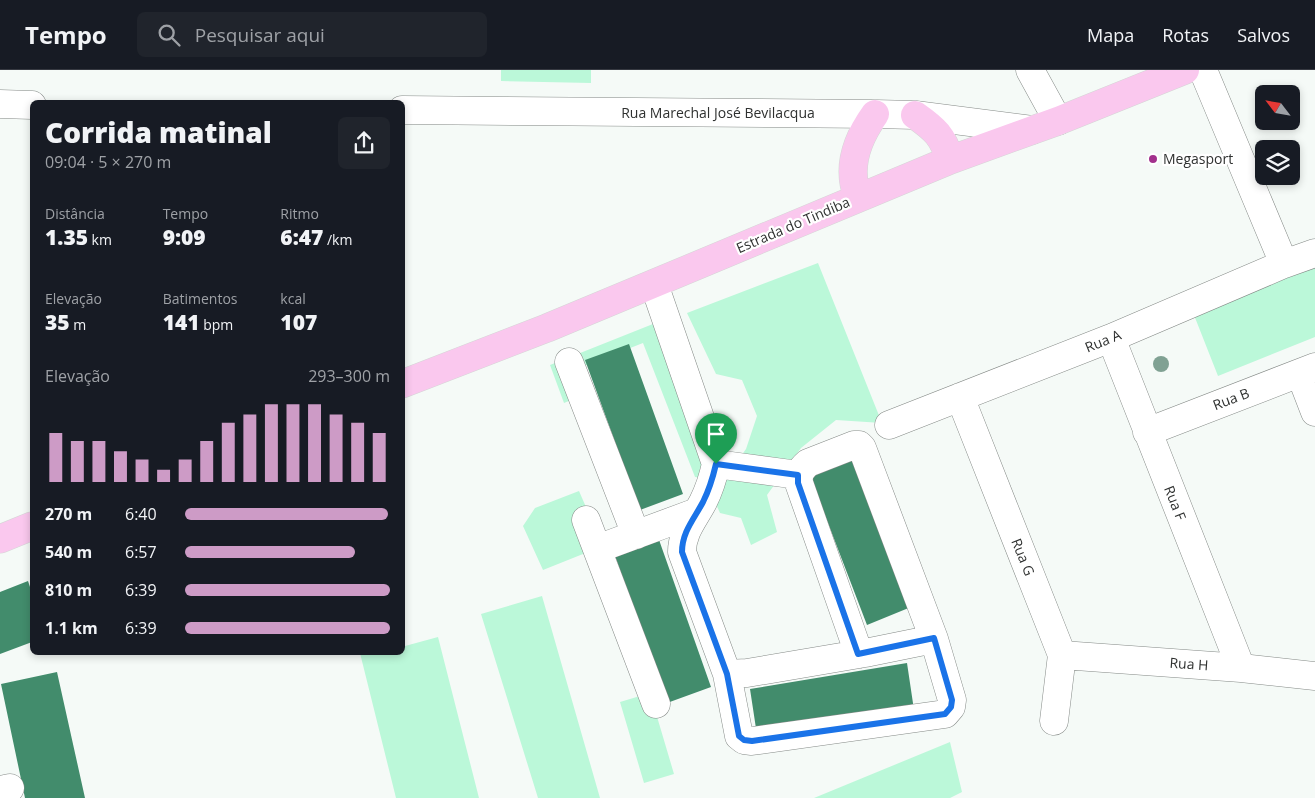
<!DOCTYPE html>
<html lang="pt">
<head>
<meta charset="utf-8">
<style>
	body { margin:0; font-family:"Open Sans",sans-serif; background:#20242c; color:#f1f3f6; height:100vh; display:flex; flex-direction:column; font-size:19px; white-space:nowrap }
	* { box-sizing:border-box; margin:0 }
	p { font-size:16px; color:#9ea1a6 }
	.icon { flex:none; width:28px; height:28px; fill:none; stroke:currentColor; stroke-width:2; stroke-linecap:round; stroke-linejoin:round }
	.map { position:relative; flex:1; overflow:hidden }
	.sheet { position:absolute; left:30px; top:30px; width:375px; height:555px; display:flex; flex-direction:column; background:#171b24; border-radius:8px; box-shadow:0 2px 8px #0003 }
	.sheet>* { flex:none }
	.needle { width:32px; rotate:301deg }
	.buttons { position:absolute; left:1255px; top:15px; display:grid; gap:10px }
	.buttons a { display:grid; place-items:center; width:45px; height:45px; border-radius:8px; background:#171b24; box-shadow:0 2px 8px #0003; font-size:25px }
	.pin { position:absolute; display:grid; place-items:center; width:42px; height:42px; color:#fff; margin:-51px -21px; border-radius:50% 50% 50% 0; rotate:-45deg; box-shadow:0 0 5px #0007 }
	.pin .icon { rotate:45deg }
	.round { display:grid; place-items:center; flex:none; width:52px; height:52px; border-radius:8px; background:#20242c }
	.overview { display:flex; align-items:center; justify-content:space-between; height:85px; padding:0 15px }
	h1 { font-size:28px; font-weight:800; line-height:38px }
	.metrics { display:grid; grid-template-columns:repeat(3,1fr); gap:8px; height:85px; padding:5px 15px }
	.metrics div { display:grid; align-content:center }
	.metrics b { font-size:21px; font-weight:800 }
	.metrics small { font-size:14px; font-weight:400 }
	.metrics p { font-size:14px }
	.chart { height:140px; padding:10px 15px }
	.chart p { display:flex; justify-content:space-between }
	.chart svg { width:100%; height:90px; margin-top:5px; stroke:#cd9bc6; stroke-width:6 }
	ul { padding:0 15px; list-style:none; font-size:16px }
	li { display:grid; grid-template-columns:80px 60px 1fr; align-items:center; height:38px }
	li i { height:12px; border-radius:6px; background:#cd9bc6 }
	header { display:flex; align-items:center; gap:30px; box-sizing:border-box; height:70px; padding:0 25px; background:#171b24; border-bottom:1px solid #363941 }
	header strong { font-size:24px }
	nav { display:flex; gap:28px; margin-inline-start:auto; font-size:18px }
	.search { width:350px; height:45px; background:#20242c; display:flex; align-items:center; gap:12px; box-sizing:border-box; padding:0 18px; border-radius:8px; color:#9ea1a6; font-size:19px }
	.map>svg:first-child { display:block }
	.green { fill:#bbf8d9 }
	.building { fill:#428c6c }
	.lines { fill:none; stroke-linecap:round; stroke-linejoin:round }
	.minor-casing { stroke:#858a87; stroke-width:29 }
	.major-casing { stroke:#d5d6d6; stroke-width:29 }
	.minor { stroke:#fff; stroke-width:28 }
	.major { stroke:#fac8ee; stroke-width:28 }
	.tree { fill:#80a193 }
	.route-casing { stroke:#fff; stroke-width:10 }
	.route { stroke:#1a73e8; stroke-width:6 }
	.poi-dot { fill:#a2308c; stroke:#fff; stroke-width:2 }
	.labels { text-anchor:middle; stroke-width:4.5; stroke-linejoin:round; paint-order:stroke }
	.street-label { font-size:14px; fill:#2f3130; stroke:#fff }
	.poi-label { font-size:14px; fill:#2f3130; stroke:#fff; text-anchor:start }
</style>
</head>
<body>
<header>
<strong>Tempo</strong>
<div class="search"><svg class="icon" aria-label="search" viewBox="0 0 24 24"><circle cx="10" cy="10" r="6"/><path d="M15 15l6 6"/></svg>Pesquisar aqui</div>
<nav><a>Mapa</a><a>Rotas</a><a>Salvos</a></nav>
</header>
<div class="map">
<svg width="1315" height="728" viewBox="0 0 1315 728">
	<rect width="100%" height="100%" fill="#f5faf7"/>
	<path class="green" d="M501,0H591V13L501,11Z
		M1315,191V267L1218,306L1192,240Z
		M818,193L882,353L836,350L801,378L767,425L777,462L751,475L741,448L720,443L704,408L695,407L643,273L579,298L588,323L564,333L550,295L663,250L723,411L746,379L757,346L742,310L716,304L687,243Z
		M579,421L603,476L543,500L523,456L535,438Z
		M542,526L600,728H538L481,544Z
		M403,566L405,576L438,567L479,728H396L360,583L402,582Z
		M650,623L674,704L644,713L620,632Z
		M950,672L962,722L950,728H814Z"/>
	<path class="building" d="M629,274L683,424L640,440L585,290Z
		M853,389L911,537L867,555L810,406Z
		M658,467L711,617L667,633L614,483Z
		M28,511L32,523V572L0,584V522Z
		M907,593L914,640L757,665L750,619Z
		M57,602L85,728H25L1,614Z"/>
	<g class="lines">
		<defs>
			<path id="minor" d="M1030,0L1058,51
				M1203,0L1284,194
				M0,34L32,35
				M402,40L875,44L915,45L1032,60
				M654,214L716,394
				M1111,268L1241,598
				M569,292L636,465
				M1300,303L1315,342
				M960,327L1062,585L1054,651
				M889,355L1111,268L1284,194L1315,183
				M1147,362L1315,297
				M798,405L716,394C713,408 709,420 703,432C694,449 682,462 682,482L727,604L747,603L865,583L934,569L862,378L859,375H854L808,393C801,399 798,404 799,413L859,584
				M586,450L656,634
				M597,479L697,442
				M1062,585L1241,598L1315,606
				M727,604L739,666L744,670L752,671L945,644L951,637L952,630L934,569
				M0,720L10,718"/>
			<path id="major" d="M915,45C935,59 943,66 950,90
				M858,127C846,97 857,69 875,44
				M402,314L547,258L950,90L1058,51L1185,0
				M0,469L32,456"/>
		</defs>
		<use href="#minor" class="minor-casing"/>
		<use href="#major" class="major-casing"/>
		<use href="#minor" class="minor"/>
		<use href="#major" class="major"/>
	</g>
	<circle class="tree" cx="1161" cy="294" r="8"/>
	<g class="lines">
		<defs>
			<path id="route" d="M716,394L798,405V413L858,584L934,568L952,630L951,637L945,644L752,671L744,670L739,666L727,604L682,482C682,462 694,449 703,432C709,420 713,407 716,394Z"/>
		</defs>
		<use href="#route" class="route-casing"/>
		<use href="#route" class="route"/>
	</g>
	<circle class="poi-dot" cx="1153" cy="89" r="5"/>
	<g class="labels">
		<g class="street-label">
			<text x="718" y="48">Rua Marechal José Bevilacqua</text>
			<text transform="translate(793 155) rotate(-23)" y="5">Estrada do Tindiba</text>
			<text transform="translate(1103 271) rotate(-22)" y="5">Rua A</text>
			<text transform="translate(1231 329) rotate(-21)" y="5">Rua B</text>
			<text transform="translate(1175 433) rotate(68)" y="5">Rua F</text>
			<text transform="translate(1023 487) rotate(68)" y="5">Rua G</text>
			<text transform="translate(1189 594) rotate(4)" y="5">Rua H</text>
		</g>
		<g class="poi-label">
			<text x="1163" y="94">Megasport</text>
		</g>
	</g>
</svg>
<div class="buttons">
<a><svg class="needle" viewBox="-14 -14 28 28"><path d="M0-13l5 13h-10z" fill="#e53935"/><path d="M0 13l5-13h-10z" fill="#9ea1a6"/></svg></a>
<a><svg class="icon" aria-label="layers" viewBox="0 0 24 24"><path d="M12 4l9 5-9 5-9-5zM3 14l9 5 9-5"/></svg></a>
</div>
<div class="pin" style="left:716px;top:394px;background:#1e9e55"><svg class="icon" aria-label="arrive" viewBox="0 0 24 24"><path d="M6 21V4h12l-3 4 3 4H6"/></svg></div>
<section class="sheet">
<div class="overview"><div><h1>Corrida matinal</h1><p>09:04 · 5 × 270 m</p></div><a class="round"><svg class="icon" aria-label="share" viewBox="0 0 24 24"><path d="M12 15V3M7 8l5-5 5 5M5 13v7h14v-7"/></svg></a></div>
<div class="metrics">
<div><p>Distância</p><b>1.35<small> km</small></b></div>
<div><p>Tempo</p><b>9:09</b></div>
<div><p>Ritmo</p><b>6:47<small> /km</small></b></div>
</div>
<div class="metrics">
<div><p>Elevação</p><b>35<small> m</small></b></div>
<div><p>Batimentos</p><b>141<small> bpm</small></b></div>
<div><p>kcal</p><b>107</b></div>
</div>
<div class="chart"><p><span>Elevação</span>293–300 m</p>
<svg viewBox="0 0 160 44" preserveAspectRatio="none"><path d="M5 44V20M15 44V24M25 44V24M35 44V29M45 44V33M55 44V38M65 44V33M75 44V24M85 44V15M95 44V11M105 44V6M115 44V6M125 44V6M135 44V11M145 44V15M155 44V20"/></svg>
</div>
<ul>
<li><b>270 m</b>6:40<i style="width:99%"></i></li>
<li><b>540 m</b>6:57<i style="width:83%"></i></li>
<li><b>810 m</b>6:39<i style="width:100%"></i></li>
<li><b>1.1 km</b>6:39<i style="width:100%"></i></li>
</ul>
</section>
</div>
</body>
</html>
